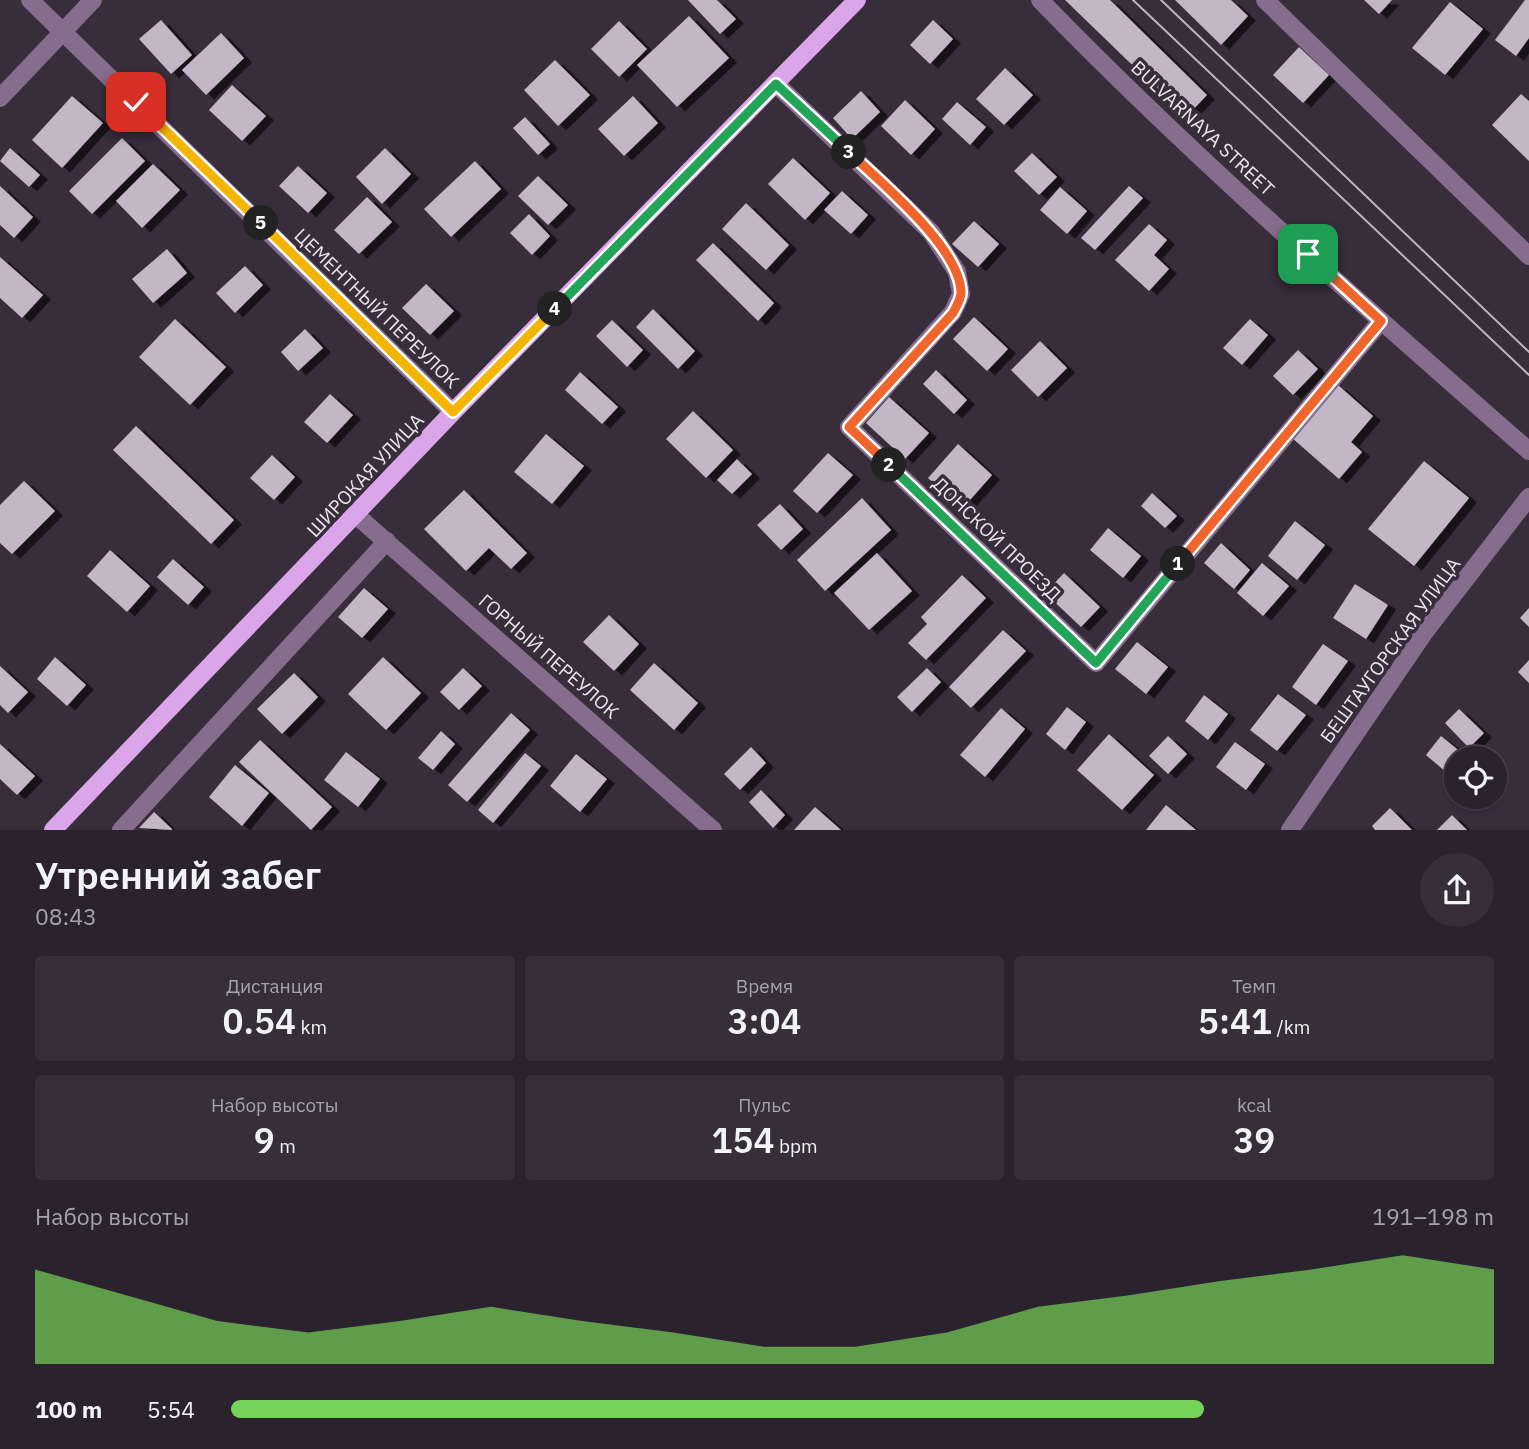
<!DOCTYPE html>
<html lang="ru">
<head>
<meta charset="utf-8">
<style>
	body { margin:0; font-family:"IBM Plex Sans",sans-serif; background:#362f38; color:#f1f3f6; height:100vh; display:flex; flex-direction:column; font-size:26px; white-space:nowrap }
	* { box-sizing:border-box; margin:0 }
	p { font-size:23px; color:#a5a4a9 }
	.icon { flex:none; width:38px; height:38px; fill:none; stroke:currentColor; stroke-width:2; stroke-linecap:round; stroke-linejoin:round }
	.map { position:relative; height:830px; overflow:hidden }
	.sheet { display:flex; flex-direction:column; background:#2a222c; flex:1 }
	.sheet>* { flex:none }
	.buttons { position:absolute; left:1444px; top:746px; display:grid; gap:14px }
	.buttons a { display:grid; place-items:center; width:63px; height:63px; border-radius:50%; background:#2a222c; box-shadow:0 2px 5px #0004,0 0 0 2px #463f48; font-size:35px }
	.pin { position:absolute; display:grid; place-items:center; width:60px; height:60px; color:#fff; margin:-30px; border-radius:14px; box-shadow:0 4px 10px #0006 }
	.km { position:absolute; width:35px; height:35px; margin:-18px; border-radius:50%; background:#222; color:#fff; font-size:19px; line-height:35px; text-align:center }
	.round { display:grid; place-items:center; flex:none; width:74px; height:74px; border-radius:37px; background:#362f38 }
	.overview { display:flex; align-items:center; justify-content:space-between; height:119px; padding:0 35px }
	h1 { font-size:38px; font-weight:600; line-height:52px }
	.metrics { display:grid; grid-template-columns:repeat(3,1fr); gap:10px; height:119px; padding:7px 35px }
	.metrics div { display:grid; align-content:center; border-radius:7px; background:#362f38; text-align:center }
	.metrics b { font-size:35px; font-weight:600 }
	.metrics small { font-size:19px; font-weight:400 }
	.metrics p { font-size:19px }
	.chart { height:196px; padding:14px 35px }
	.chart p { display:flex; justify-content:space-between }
	.chart svg { width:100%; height:126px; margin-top:7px; fill:#77d259; opacity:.7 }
	ul { padding:0 35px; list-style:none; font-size:23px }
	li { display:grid; grid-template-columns:112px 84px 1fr; align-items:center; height:52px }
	li i { height:18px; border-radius:9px; background:#77d259 }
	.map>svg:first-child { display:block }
	.building { fill:#c3b6c7; filter:url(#shadow) }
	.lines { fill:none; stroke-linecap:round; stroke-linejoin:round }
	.minor { stroke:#866c8d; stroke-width:18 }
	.major { stroke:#daa5e9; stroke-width:18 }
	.tram { stroke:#bdb5bf; stroke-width:2 }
	.split-1-casing { stroke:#fff; stroke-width:14 }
	.split-2-casing { stroke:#fff; stroke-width:14 }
	.split-3-casing { stroke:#fff; stroke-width:14 }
	.split-4-casing { stroke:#fff; stroke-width:14 }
	.split-5-casing { stroke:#fff; stroke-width:14 }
	.split-6-casing { stroke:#fff; stroke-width:14 }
	.split-1 { stroke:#f0652b; stroke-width:9 }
	.split-2 { stroke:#22a559; stroke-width:9 }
	.split-3 { stroke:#f0652b; stroke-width:9 }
	.split-4 { stroke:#22a559; stroke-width:9 }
	.split-5 { stroke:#f5b400; stroke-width:9 }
	.split-6 { stroke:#f5b400; stroke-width:9 }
	.labels { text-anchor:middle; stroke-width:7; stroke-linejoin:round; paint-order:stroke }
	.street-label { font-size:19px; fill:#ebe4ed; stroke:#382d3b }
</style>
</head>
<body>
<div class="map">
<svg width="1529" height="830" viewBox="0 0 1529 830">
	<defs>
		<filter id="shadow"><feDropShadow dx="8" dy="4.5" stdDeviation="0" flood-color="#0009"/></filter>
	</defs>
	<rect width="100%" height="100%" fill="#382d3b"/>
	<path class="building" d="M688,0H717L736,19L720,34Z
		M1065,0H1110L1207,95L1186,117Z
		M1175,0H1231L1248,16L1221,45Z
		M1364,0H1392L1379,14Z
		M1525,0H1529V38L1516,56L1495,40Z
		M1450,2L1483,29L1445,75L1412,48Z
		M689,16L729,58L677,107L637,65Z
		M161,20L192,55L171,74L139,39Z
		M933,20L953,39L930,64L910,45Z
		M619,21L647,49L619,77L591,49Z
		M221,33L244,58L206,95L182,70Z
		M1299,47L1329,75L1303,103L1273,75Z
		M555,60L590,95L558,126L524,90Z
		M1005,68L1033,95L1004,125L976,99Z
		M232,85L266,116L242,141L209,110Z
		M861,91L880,112L852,139L833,118Z
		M1521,94L1529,101V161L1492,125Z
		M72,96L103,123L62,168L32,140Z
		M633,96L658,123L624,156L598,129Z
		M905,100L935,129L911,155L881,126Z
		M957,102L986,127L970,145L942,119Z
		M525,117L550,144L538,155L513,128Z
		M122,138L145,161L92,214L69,191Z
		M10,148L40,175L29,187L0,161Z
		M385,148L411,174L382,204L356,177Z
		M1032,153L1057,177L1039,195L1014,171Z
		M793,158L830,193L805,220L768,184Z
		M475,161L501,189L451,237L424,209Z
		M153,164L180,190L142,228L116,201Z
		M298,166L327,193L308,213L279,186Z
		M538,176L568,205L548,225L518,196Z
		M0,186L33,217L14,238L0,225Z
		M1129,186L1143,198L1095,250L1081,238Z
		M1060,187L1087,211L1067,234L1040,210Z
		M842,191L868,215L851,234L824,210Z
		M367,197L392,222L359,254L334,230Z
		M746,203L789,245L766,270L722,229Z
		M529,214L550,236L532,255L510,233Z
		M974,221L999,244L978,267L952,244Z
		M1149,224L1167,240L1154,255L1169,269L1149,291L1115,260Z
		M713,243L774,303L758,321L696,260Z
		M167,249L187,273L153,303L132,279Z
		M0,257L43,295L22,318L0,298Z
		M245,266L263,285L235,313L216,293Z
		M426,284L454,311L430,335L402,308Z
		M653,309L695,351L678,369L636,327Z
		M974,317L1008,349L987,371L953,339Z
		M175,319L226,367L190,405L139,357Z
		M1250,319L1268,335L1242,365L1223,348Z
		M612,320L643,350L627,367L596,336Z
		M305,329L323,348L298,371L281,352Z
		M1040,341L1067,368L1038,397L1011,370Z
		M1298,350L1318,369L1293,395L1273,376Z
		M936,370L967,400L954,414L923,384Z
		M580,372L618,407L602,424L565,390Z
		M1338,385L1373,416L1351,442L1362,452L1339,479L1292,438Z
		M330,394L353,415L327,443L304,422Z
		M889,397L929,433L905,459L866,423Z
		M693,411L733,450L706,478L666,439Z
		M136,426L234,520L211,544L113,450Z
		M546,434L584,466L552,504L514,472Z
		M958,444L992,475L962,509L928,478Z
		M828,453L853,475L817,513L793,491Z
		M272,455L295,477L274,500L250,478Z
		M737,459L752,474L732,494L717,480Z
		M1424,461L1469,498L1414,566L1368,529Z
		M24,481L55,511L12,554L0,543V505Z
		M464,490L527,553L511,569L489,548L466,571L424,529Z
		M1152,493L1177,516L1165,528L1141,506Z
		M862,498L891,530L825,591L797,560Z
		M780,504L803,529L781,550L757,525Z
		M1295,521L1325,545L1297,580L1268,556Z
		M1108,528L1141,556L1123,578L1090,550Z
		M1221,543L1250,570L1234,589L1204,563Z
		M110,550L150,586L127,612L87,576Z
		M877,553L912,591L869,630L834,593Z
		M173,559L204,587L188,605L157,577Z
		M1262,563L1289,586L1263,616L1237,593Z
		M1064,573L1100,607L1081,627L1045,593Z
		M962,575L986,598L926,660L908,643L927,624L921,617Z
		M1355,584L1388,605L1366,639L1333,618Z
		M364,588L388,609L362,638L338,617Z
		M1529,608V627L1520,618Z
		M609,615L639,644L614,671L583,642Z
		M1003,630L1026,651L971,708L949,687Z
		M1137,642L1168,667L1146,694L1115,669Z
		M1323,644L1348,661L1316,705L1292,687Z
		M55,657L86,685L67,706L37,679Z
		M383,657L421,693L386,730L348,694Z
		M1529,660V683L1518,672Z
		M654,663L698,703L674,730L630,690Z
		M0,666L28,692L8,713L0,705Z
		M463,668L482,686L459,710L440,692Z
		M927,668L941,682L912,712L897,697Z
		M294,673L318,697L282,734L257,709Z
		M1278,694L1306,715L1277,751L1250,730Z
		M1204,695L1228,714L1208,740L1185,721Z
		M1067,707L1086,722L1065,750L1046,734Z
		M1001,708L1025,729L985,777L960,755Z
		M1459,709L1484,733L1469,748L1445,723Z
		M511,713L530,730L467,802L448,785Z
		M441,731L455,744L433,770L418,758Z
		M1109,734L1154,775L1122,810L1077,770Z
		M1168,736L1187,754L1168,774L1149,756Z
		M1441,736L1468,758H1456V774L1453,778L1426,755Z
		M260,740L332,807L311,830L239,762Z
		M1235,742L1265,764L1246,790L1216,767Z
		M0,744L35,776L17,795L0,779Z
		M751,747L766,763L740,790L724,774Z
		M346,752L380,779L358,807L324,780Z
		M525,753L541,766L493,823L478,810Z
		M576,754L607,779L580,812L550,786Z
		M235,765L269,793L242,826L209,797Z
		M761,790L785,815L773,828L749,802Z
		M1166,805L1196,830H1146Z
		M815,807L841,830H794Z
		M1390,808L1412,830H1375L1372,826Z
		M154,812L173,830L139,828Z
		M1452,815L1467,830H1437Z"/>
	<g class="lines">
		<path class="minor" d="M30,0L453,412
			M1040,0C1194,159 1363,305 1529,451
			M1265,0L1529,256
			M776,84L931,232L957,272L961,294L953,312L849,427L1096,663L1381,321
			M0,98L93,0
			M356,515L713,830
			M121,830L387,541
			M1290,830L1424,633L1529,497"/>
		<path class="major" d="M53,830L453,412L857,0"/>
		<path class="tram" d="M1133,0L1529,375
			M1161,0L1529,352"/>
	</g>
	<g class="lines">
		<defs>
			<path id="split-1" d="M1178,564L1381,321L1308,254"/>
			<path id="split-2" d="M889,465L1096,663L1178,564"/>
			<path id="split-3" d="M849,152C880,182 961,248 961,293C961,299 956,307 953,313L849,427L889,465"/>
			<path id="split-4" d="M555,309L776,84L849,152"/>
			<path id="split-5" d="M261,223L453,412L555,309"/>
			<path id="split-6" d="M136,102L261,223"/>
		</defs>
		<use href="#split-1" class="split-1-casing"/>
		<use href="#split-2" class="split-2-casing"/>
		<use href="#split-3" class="split-3-casing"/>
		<use href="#split-4" class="split-4-casing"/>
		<use href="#split-5" class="split-5-casing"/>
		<use href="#split-6" class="split-6-casing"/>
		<use href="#split-1" class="split-1"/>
		<use href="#split-2" class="split-2"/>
		<use href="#split-3" class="split-3"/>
		<use href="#split-4" class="split-4"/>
		<use href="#split-5" class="split-5"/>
		<use href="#split-6" class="split-6"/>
	</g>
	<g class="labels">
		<g class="street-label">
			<text transform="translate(1203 128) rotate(43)" y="7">BULVARNAYA STREET</text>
			<text transform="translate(377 308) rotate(44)" y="7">ЦЕМЕНТНЫЙ ПЕРЕУЛОК</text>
			<text transform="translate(365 475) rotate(-47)" y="7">ШИРОКАЯ УЛИЦА</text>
			<text transform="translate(997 539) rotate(44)" y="7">ДОНСКОЙ ПРОЕЗД</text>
			<text transform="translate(1390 650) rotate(-54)" y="7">БЕШТАУГОРСКАЯ УЛИЦА</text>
			<text transform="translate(549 656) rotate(41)" y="7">ГОРНЫЙ ПЕРЕУЛОК</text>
		</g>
	</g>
</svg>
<div class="buttons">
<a><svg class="icon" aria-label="locate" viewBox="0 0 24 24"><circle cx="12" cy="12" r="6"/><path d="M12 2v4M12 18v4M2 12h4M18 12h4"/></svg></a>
</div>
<div class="pin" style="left:1308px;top:254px;background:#1e9e55"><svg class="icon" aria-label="arrive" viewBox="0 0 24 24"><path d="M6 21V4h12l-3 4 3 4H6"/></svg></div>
<div class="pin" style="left:136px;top:102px;background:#d93025"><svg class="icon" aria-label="check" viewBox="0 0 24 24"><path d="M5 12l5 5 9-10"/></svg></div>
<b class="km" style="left:1178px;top:564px">1</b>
<b class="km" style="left:889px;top:465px">2</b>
<b class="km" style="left:849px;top:152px">3</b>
<b class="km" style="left:555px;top:309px">4</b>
<b class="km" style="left:261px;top:223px">5</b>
</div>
<section class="sheet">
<div class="overview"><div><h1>Утренний забег</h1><p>08:43</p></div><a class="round"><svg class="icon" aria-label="share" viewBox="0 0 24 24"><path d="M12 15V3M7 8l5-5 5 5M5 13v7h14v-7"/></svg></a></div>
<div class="metrics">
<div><p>Дистанция</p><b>0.54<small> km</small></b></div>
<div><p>Время</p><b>3:04</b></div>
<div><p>Темп</p><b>5:41<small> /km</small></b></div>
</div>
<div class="metrics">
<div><p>Набор высоты</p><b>9<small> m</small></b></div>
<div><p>Пульс</p><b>154<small> bpm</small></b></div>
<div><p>kcal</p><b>39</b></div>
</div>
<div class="chart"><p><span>Набор высоты</span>191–198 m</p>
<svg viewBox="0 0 160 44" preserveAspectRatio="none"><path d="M0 44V11L10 20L20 29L30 33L40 29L50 24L60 29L70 33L80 38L90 38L100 33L110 24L120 20L130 15L140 11L150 6L160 11V44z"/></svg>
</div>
<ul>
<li><b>100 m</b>5:54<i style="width:77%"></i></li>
</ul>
</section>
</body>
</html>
